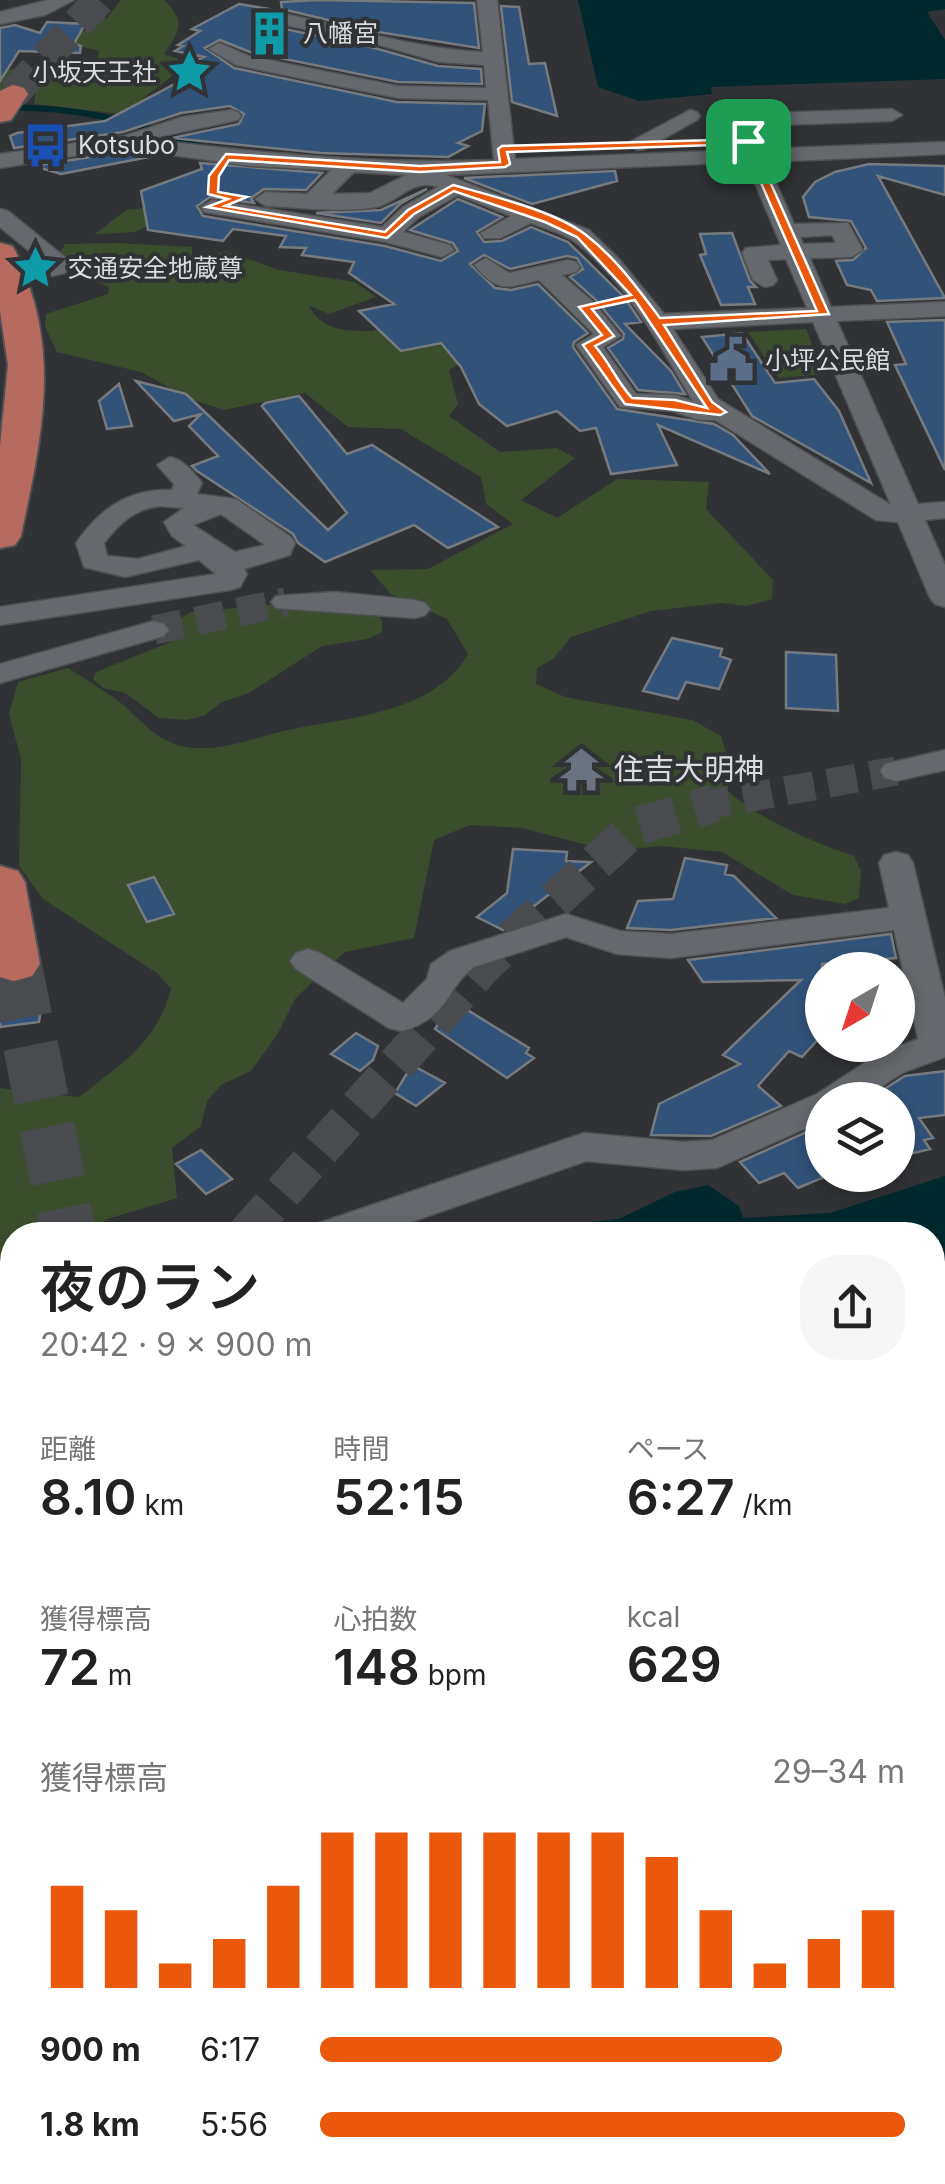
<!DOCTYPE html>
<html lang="ja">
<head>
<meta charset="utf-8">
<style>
	body { margin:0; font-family:Inter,"Noto Sans JP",sans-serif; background:#f6f6f6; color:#222; height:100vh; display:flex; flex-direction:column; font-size:38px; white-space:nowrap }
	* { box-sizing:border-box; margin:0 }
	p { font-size:32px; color:#767676 }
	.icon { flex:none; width:55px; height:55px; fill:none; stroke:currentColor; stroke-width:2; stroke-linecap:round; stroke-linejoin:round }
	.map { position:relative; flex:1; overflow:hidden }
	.drawer { position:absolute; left:0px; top:1222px; width:945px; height:962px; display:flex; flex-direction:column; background:#fff; border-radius:40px 40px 0 0; box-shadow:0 5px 15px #0003 }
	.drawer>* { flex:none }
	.needle { width:65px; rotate:219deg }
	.fabs { position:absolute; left:805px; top:952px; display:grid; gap:20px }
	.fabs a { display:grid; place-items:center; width:110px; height:110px; border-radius:50%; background:#fff; box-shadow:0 5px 15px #0003; font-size:50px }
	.pin { position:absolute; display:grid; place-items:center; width:85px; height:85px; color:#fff; margin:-42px; border-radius:20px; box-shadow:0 5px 15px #0006 }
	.round { display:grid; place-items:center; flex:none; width:105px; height:105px; border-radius:40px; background:#f6f6f6 }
	.head { display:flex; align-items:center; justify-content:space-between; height:170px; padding:0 40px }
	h1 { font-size:55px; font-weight:600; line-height:75px }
	.figures { display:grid; grid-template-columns:repeat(3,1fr); gap:15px; height:170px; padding:10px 40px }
	.figures div { display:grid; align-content:center }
	.figures b { font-size:50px; font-weight:600 }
	.figures small { font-size:28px; font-weight:400 }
	.figures p { font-size:28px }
	.chart { height:280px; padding:20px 40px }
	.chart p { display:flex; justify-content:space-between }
	.chart svg { width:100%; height:180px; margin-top:10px; stroke:#ea580c; stroke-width:6 }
	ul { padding:0 40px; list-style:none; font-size:32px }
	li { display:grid; grid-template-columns:160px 120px 1fr; align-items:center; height:75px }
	li i { height:25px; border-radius:12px; background:#ea580c }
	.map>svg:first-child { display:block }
	.green { fill:#3a4e2d }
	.water { fill:#00292d }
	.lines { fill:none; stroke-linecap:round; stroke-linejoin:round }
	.stream { stroke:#00292d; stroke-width:6 }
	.building { fill:#315279; stroke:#777a7e; stroke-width:2.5 }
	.minor-tunnel-far1 { stroke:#494b4e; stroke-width:29; stroke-dasharray:29 14; stroke-linecap:butt }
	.minor-tunnel { stroke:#494b4e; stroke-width:38; stroke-dasharray:38 19; stroke-linecap:butt }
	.highway-tunnel-far1 { stroke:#494b4e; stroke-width:32; stroke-dasharray:32 16; stroke-linecap:butt }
	.highway-tunnel { stroke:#494b4e; stroke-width:55; stroke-dasharray:55 28; stroke-linecap:butt }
	.minor-casing { stroke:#4e5053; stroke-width:3 }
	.highway-casing { stroke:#4e5053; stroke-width:4 }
	.minor { fill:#65686c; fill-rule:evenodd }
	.highway { fill:#b76b5f; fill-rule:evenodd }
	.route { fill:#ea580c; stroke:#fff; stroke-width:2.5; fill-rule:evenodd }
	.labels { text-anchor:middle; stroke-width:8; stroke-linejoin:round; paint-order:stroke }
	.far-poi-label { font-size:25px; fill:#d9dbdd; stroke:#303235; text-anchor:start }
	.poi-label { font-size:30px; fill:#d9dbdd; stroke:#303235; text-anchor:start }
</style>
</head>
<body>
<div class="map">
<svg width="945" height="2184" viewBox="0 0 945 2184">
	<rect width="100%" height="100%" fill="#303235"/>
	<path class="green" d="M121,0H164C187,23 179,31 164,54L178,59L175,74L143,98L157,105L130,115L34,104L37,83L14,81L0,89V69L65,70L94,64L100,51L38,36V31H85L95,19L107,18Z
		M199,202L209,203L186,208L135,232L85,235L95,234L126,210Z
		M117,243L192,247V257L254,279L200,257L226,251L279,270L355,282L376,297L329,314L308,305C334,350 386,320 425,332C442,337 459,347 475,354L449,370L458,404L449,416L500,452L557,448L575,458L521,500L557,518L617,479L709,482L706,509L773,580L772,599L747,606L721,603L651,611L571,637L553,659L537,668L536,684L565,697L692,720L721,736L729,762L728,791C759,819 814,843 854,856L861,871L859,898L845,904L793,895L722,852L661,846L610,851L522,828L470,825L434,840L414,938L345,952L328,967L295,999L277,1035L251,1071L221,1085L207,1101L201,1126L172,1148L177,1198L108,1219L78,1235H12V1263L0,1266V1088L79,1097C120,1065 157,1043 171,989L157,973L43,899L19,866L21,759L9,714L18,682L68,668C83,678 99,687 113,697C136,713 152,739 181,746C218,755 257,736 293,729C353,717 435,712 468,654L447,619L391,594L370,570L428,569L513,524L486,504L481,477L401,429L348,427L305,393L224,410L190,399L141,372L57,352L45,327L46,314L108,294L109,287L74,271L60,253L65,244Z
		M806,329L824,374L778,378L748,332Z
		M278,604L371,610L382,620V632L367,639L322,646L249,693L220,703L204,716L186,720L159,718L125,693L103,688L93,679L96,672L173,641L177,620L191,612Z"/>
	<path class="water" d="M578,0H945V9L927,12L945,40V79L711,87L712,94L639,101L598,87Z
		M945,1176V2184H0L12,2157V2172H932V1235H550L555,1226L619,1219L675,1192L708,1185L739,1206L743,1218L830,1213Z"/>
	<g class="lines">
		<path class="stream" d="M0,108C72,105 137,121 203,148"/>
	</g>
	<path class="building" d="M318,0L474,3L479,48L378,32L282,9L281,2Z
		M239,4L269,9L258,16L264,25L364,45L438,66L481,69L482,84L398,82L250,52L220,40L205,48L234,68L397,102L485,104L482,131L458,143L468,146L448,157L321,153L172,138L239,124L244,114L230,106L181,113L123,132L14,148L10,136L17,133L105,121L199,71L184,66L204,57L175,51L183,46L178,45L200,31L192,29Z
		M501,6L519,7L529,64L545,63L557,116L512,102Z
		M47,22L85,24L74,44L81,46L80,53L19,51L0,81V28L15,25L40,33Z
		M122,152L154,156L61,174L34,166Z
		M200,163L322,173L306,190L264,189L251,198L254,203L210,197L197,206L203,216L385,246L441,261L458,251L453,243L410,230L458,199L502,217L477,232L484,242L502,241L531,227L568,242L624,297L641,322L625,324L671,371L685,394L638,390L608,348L623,339L624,334L595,299L570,277L583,269L577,258L567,256L510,269L484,255L470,264L495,288L511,290L538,284L588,333L574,342L573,347L617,409L714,424L733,435L770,474L658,425L677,465L611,474L596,428L580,431L557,411L507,426L479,404L461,367L441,343L401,351L359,311L394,304L349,273L354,262L302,255L306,248L280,247L286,236L233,229L223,241L148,230L141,191L202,169Z
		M869,164L945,166V195L878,176L945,298L877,301L871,290L847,285L836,261L853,260L866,248L851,221L809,217L803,197L815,182L835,172Z
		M615,171L617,181L532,204L464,178Z
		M427,189L400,204L381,223L316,213L381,210Z
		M732,233L750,281L756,287H748L755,304L721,305L700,255L706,254L700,234Z
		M945,320V470L895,365L906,364L887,322Z
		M742,333L775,383L814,379L839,411L871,483L752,416L702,337Z
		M136,381L186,394L328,530L347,513L262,406L265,403L299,396L347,454L372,445L498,527L448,548L414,525L325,562L298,543L293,534L197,471L192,466L218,456L189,426L201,414L174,421Z
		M119,384L132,426L107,429L99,401Z
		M672,638L722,649L720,656L731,660L719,689L686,682L678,699L643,691Z
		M786,652L836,655L838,711L786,708Z
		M513,849L567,852L566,861L591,862L503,930L477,917L507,893Z
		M685,858L727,865L725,874L734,876L776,918L671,930L627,928L638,901L673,899Z
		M154,877L174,914L147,922L128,885Z
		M891,934L896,958L822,964V1035L802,1057L789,1051L758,1086L781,1106L711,1136L651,1135L659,1104L740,1064L723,1055L801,980L703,982L688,960Z
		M44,989L39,1022L0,1027L1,997L16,990Z
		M453,1001L529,1048L526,1053L534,1058L507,1078L435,1029Z
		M356,1033L378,1046L373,1060L360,1071L331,1054Z
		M412,1065L445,1083L416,1106L395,1093Z
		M945,1071V1115L919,1118L933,1138L924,1140L930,1149L898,1157V1100H867L905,1076Z
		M822,1125V1178L798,1188L784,1173L759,1183L740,1162Z
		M201,1150L232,1179L206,1194L176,1164Z"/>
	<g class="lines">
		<path class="minor-tunnel-far1" d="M154,630L286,602
			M701,806L896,771"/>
		<path class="minor-tunnel" d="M245,1235L485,964L635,827L715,803"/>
		<path class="highway-tunnel-far1" d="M13,94L99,0"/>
		<path class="highway-tunnel" d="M14,964L69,1235"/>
		<defs>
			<path id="minor" d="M48,0H74L45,15L0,24V12Z
				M477,0H497L515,159L740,150L727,120L738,114L892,109L902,115L892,121L751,126L761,149L945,142V154L767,162L794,224L848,223L863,250L851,257L810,258L831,307L945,302V316L837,321L918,504L945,502V518L925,520L945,565V607L935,604L930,598L898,522L876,520L715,420H699L672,411L620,407L576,345L594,334L539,280C506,288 498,293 474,265L486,258L509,273L568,260L576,262L580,267L576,272L562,275L593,302L621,336L603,347L636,394L675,395L693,401C660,347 627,281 575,242C563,233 545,229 531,223L500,238H484L481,233L511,216L458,195L419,217L403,232L450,245L454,250L442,257L386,242L204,212L201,207L212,200L382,227L403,207L438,187C414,178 401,199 380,206C349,214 298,207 266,206L255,199L266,192L307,194L331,170L250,166L122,148L0,168V154L124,136L182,117L231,110L238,112L241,116L238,120L149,139C264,154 378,164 494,160L488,100L398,98L236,65L209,49L219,43L249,56L398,86L486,88L484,65L439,62L365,41L265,21L262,17L272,11C340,25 415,49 483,52ZM746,162L781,245L746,248L742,253L753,280L765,287L773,285L777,280L768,260L786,259L807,308L664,314L619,259L589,230L446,175ZM354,172L406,175L370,193L332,194ZM832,235L836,243L803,244L800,237ZM813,322L891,505L718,399L673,329Z
				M690,110L697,112L700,116L697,120L645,149L637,150L626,144Z
				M0,209L8,211L66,258L70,263L65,273L10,286L2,284V274L45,264L0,227Z
				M170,457C183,460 194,472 202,483L197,494L236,499L291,537L295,543L290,555L244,569L247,574L240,587L230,590L0,625V607L216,574L199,560L125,577L84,567L76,543C101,508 127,489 172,490L174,484L157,465ZM160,506L184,508L164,522L172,536L186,546L138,559L107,556L104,543C120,523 134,509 160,506ZM221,514L265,545L235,552L193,525Z
				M335,592L415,600L425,603L430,609L425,615L415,618L276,608L271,602L276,596Z
				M154,621L164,624L169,630L164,636L0,683V664Z
				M945,750V770L896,781L885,778L880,771L885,764Z
				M896,852L908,855L913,863L945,998V1057L904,1072L860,1100H822V1121L717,1168L683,1170L586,1161L374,1235H310L316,1224L584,1133L683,1142L712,1140L817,1094L878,1054L918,1039L894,930L671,958L617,954L566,937L474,967C445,989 449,1018 402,1031L389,1028L296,969L290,961L296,953L308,949L320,953L403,1003L427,979L431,964L450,951L566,914L620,931L671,934L889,908L879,863L884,855Z
				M12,1461V1503L0,1507V1465Z"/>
			<path id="highway" d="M13,85L24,88L28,94L11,120L0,122V91Z
				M0,243L12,246C21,258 25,275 30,289C58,373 38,452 21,536L15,545L0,548V446L8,365L0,311Z
				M0,866L18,871L25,882L40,964L32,976L14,981L0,977Z
				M12,1672V1751L0,1756V1677Z"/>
		</defs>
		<use href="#minor" class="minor-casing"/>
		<use href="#highway" class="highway-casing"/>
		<use href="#minor" class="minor"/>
		<use href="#highway" class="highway"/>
	</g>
	<path class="route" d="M751,139L829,314L664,325L712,402L726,412L720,415L625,404L583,345L602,335L579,307L631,295L577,237L545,222L454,191L414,214L387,238L207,207L228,199L208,194L209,176L226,154L420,166L500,162L498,149L502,146ZM744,144L817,311L660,318C638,289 616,258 586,235C555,211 492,196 453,185L408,210L385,232L225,206L247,197L218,192L219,176L229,160L420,172L505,167L510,164L507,152ZM635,300L707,408L675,400L632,398C617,382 610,363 595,346L614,336L592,309Z"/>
	<defs>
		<symbol id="building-bare" viewBox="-9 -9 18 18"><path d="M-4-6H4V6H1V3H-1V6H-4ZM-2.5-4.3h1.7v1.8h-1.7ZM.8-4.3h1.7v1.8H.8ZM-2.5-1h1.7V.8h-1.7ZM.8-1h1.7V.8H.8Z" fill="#0f9aa8" stroke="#303235" stroke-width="2.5" paint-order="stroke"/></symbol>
		<symbol id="sight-bare" viewBox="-9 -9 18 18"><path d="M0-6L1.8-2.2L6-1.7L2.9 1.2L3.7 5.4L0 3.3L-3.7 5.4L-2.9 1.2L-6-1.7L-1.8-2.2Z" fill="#0f9aa8" stroke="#303235" stroke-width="2.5" paint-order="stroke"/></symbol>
		<symbol id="bus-bare" viewBox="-9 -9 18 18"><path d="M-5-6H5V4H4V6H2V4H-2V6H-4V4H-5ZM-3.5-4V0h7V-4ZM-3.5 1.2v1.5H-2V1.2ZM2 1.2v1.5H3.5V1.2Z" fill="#1a4fb4" stroke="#303235" stroke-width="2.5" paint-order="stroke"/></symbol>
		<symbol id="civic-bare" viewBox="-9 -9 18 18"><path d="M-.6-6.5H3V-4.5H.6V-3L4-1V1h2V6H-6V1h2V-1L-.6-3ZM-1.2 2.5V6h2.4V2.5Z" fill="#5c6f8a" stroke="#303235" stroke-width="2.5" paint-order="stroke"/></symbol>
		<symbol id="temple-bare" viewBox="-9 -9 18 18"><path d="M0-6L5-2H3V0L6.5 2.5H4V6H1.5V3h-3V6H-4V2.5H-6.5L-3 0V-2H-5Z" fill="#6b7280" stroke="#303235" stroke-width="2.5" paint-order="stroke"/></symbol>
	</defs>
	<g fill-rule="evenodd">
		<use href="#building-bare" x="238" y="2" width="63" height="63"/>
		<use href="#sight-bare" x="158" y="40" width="63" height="63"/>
		<use href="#bus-bare" x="14" y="114" width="63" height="63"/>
		<use href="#sight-bare" x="4" y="236" width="63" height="63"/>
		<use href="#civic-bare" x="700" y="328" width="63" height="63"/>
		<use href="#temple-bare" x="550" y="738" width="63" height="63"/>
	</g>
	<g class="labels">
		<g class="far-poi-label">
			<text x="303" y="42">八幡宮</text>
			<text x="157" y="81" text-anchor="end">小坂天王社</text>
			<text x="78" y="154">Kotsubo</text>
			<text x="68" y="277">交通安全地蔵尊</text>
			<text x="765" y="369">小坪公民館</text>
		</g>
		<g class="poi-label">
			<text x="614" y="780">住吉大明神</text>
		</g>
	</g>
</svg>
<div class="fabs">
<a><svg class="needle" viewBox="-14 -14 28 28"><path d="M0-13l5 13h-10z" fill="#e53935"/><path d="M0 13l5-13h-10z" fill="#767676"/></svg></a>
<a><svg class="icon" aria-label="layers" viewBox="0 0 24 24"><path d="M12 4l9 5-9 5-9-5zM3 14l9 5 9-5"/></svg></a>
</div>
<div class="pin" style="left:748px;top:141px;background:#1e9e55"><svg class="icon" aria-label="arrive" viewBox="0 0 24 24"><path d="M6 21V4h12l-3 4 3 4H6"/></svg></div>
<section class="drawer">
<div class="head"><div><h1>夜のラン</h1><p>20:42 · 9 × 900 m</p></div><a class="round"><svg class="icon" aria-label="share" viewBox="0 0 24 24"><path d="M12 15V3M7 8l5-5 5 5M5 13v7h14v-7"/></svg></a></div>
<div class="figures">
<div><p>距離</p><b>8.10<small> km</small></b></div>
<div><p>時間</p><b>52:15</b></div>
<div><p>ペース</p><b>6:27<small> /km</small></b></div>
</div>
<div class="figures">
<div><p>獲得標高</p><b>72<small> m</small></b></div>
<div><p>心拍数</p><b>148<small> bpm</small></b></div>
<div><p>kcal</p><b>629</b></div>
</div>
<div class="chart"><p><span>獲得標高</span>29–34 m</p>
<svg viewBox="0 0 160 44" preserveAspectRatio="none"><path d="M5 44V19M15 44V25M25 44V38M35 44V32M45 44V19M55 44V6M65 44V6M75 44V6M85 44V6M95 44V6M105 44V6M115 44V12M125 44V25M135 44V38M145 44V32M155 44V25"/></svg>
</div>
<ul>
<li><b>900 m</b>6:17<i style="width:79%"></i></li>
<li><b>1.8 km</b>5:56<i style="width:100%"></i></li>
</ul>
</section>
</div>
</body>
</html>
